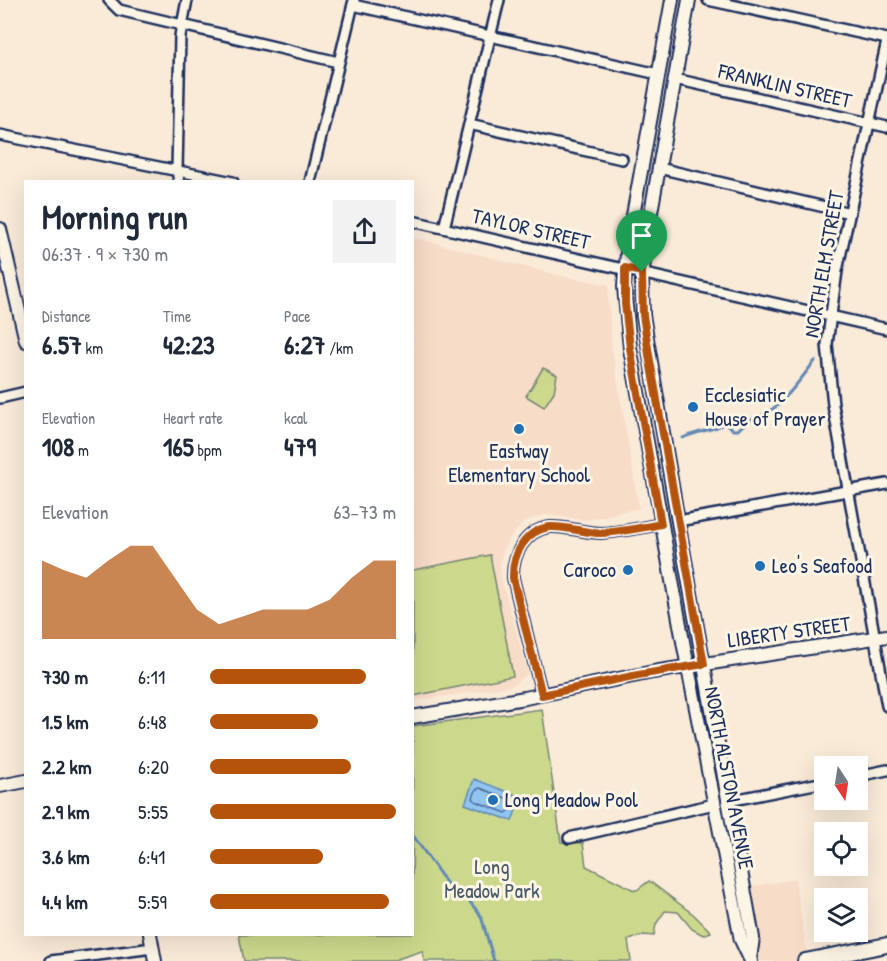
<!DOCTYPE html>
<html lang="en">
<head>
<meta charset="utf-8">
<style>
	body { margin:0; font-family:"Patrick Hand",sans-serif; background:#f2f2f3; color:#1f2937; height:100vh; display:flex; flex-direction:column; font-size:22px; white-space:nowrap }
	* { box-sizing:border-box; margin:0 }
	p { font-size:20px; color:#747a83 }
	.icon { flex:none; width:33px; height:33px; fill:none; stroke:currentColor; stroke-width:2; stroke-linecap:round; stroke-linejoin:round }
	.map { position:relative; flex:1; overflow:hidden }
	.details { position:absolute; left:24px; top:180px; width:390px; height:756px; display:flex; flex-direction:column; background:#fff; border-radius:0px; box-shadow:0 6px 24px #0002 }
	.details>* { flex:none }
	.needle { width:39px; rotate:168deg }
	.buttons { position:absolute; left:814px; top:756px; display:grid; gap:12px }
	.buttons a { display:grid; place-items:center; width:54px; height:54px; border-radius:0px; background:#fff; box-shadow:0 6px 24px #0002; font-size:30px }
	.pin { position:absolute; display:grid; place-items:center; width:51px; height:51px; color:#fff; margin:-62px -26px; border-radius:50% 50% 50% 0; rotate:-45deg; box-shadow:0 0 6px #0007 }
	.pin .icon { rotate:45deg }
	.round { display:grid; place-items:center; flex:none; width:63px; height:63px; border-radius:0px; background:#f2f2f3 }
	.overview { display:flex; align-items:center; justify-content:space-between; height:102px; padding:0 18px }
	h1 { font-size:33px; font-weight:700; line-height:45px }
	.stats { display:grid; grid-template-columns:repeat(3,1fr); gap:9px; height:102px; padding:6px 18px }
	.stats div { display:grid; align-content:center }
	.stats b { font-size:26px; font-weight:700 }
	.stats small { font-size:16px; font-weight:400 }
	.stats p { font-size:16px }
	.chart { height:168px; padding:12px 18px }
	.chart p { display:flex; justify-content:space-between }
	.chart svg { width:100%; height:108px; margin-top:6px; fill:#b45309; opacity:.7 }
	ul { padding:0 18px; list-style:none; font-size:20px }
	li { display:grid; grid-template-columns:96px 72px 1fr; align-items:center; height:45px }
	li i { height:15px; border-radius:8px; background:#b45309 }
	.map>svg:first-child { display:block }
	.built { fill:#f7dcc8 }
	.green { fill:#ccd98c; stroke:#748475; stroke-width:1.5 }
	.water { fill:#91c5ef; stroke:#6289b5; stroke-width:1.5 }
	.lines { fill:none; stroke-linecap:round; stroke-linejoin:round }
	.shore { stroke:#4a6b98; stroke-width:1.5 }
	.stream { stroke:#6289b5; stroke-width:3 }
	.street-casing { stroke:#1b2f5e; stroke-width:14 }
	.secondary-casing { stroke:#1b2f5e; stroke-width:16 }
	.primary-casing { stroke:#1b2f5e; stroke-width:18 }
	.street { stroke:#fcf5e5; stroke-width:9 }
	.secondary { stroke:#fcf5e5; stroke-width:12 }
	.primary { stroke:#fcf5e5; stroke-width:14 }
	.route-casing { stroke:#fff; stroke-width:12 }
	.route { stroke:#b45309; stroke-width:8 }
	.poi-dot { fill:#1f6fb2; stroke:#fcf5e5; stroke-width:2 }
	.labels { text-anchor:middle; stroke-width:6; stroke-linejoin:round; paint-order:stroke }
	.street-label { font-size:21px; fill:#1b2f5e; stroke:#fcf5e5 }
	.poi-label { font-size:21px; fill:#1b2f5e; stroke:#fcf5e5; text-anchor:start }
	.park-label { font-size:21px; fill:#475a6a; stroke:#fcf5e5 }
</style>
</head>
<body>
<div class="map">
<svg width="887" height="961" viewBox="0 0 887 961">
	<rect width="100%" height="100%" fill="#faead8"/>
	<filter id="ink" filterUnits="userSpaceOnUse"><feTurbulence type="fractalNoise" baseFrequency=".0167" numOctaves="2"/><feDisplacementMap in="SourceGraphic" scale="12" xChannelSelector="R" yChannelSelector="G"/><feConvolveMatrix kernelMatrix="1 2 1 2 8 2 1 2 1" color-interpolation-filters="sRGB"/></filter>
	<g filter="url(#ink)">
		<path class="built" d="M412,237L552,274L609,285L608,301L612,349L639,508L586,520L545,515L525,521L513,534L503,549L500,564L501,578L528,674L511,686L413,701Z
			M795,879L808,961H758L743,888Z"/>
		<path class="green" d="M543,368L557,375L554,392L544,407L526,396Z
			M490,555L513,676L413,696V570Z
			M542,709L561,842L583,843L586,866L634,890H637L649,881L693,914L711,932L703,935L692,929L678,912L665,911L656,924L654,936L644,935L628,940L631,961H424L422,951L391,961H244L239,935L412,934L413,726Z"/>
		<path class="water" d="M474,779L521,797L512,821L465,804Z"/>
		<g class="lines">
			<path class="shore" d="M480,788L511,800L512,803L509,811L506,813L475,801L473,798L476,790Z"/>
			<path class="stream" d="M683,438C697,431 711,431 724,424L730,426L733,430H738C748,418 762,417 774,408C790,395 802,377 815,361
				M412,834L447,884L466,897L481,916L494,961"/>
			<defs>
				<path id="street" d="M109,0L119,10L338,62
					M708,0L887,39
					M353,5L658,74
					M887,41L837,271L827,344L833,405L887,706
					M675,79L887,127
					M469,124L622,159
					M0,135L233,182
					M659,168L850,213
					M179,182L177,170L180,36L187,0
					M310,182L354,0
					M412,221L887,329
					M444,228L499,0
					M0,398L26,392
					M678,521L887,484
					M542,695L513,578C512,555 525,530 550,527C567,526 584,533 601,533C621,532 641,528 661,524
					M858,776L887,770
					M728,801L825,782
					M569,838L714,804
					M51,961L153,948"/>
				<path id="secondary" d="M672,0L628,243L624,287L630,348L684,647L741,940L751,961
					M689,0L646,240L642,281L643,315L678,521L753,938L750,959
					M0,229L26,341
					M412,717L525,698L653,672L887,636
					M0,786L26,781
					M150,934L155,961"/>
				<path id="primary" d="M805,961L887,945"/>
			</defs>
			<use href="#street" class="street-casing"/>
			<use href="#secondary" class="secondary-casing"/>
			<use href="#primary" class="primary-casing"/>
			<use href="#street" class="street"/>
			<use href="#secondary" class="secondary"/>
			<use href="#primary" class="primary"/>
		</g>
	</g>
	<g class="lines" filter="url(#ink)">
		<defs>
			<path id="route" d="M625,268L642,272L643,315L649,355L704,664L638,675L542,695L513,578C512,555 525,530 550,527C567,526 584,533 601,533C621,532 641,528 661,524L630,348L625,304Z"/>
		</defs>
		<use href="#route" class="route-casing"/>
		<use href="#route" class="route"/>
	</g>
	<g class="poi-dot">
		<circle cx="693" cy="407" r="6"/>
		<circle cx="519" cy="429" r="6"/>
		<circle cx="760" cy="566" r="6"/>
		<circle cx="628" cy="570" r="6"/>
		<circle cx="493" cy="800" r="6"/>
	</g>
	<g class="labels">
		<g class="street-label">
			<text transform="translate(785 86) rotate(13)" y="7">FRANKLIN STREET</text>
			<text transform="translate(531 229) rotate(13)" y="7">TAYLOR STREET</text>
			<text transform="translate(824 264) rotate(-80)" y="7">NORTH ELM STREET</text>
			<text transform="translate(789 632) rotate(-8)" y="7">LIBERTY STREET</text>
			<text transform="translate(729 778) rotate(79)" y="7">NORTH ALSTON AVENUE</text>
		</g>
		<g class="poi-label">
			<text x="705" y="402">Ecclesiatic<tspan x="705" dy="24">House of Prayer</tspan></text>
			<text x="519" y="458" text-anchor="middle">Eastway<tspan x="519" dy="24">Elementary School</tspan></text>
			<text x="772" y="573">Leo's Seafood</text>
			<text x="616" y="577" text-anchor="end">Caroco</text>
			<text x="505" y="807">Long Meadow Pool</text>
		</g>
		<g class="park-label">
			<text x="492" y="874">Long<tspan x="492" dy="24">Meadow Park</tspan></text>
		</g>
	</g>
</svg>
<div class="buttons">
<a><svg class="needle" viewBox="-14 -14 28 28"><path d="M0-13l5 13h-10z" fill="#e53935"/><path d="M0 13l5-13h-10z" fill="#747a83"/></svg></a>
<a><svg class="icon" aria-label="locate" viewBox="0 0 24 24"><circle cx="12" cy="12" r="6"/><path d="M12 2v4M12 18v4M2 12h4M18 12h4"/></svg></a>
<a><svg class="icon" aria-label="layers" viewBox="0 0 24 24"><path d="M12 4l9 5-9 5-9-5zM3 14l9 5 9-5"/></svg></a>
</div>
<div class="pin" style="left:642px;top:272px;background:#1e9e55"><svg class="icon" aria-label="arrive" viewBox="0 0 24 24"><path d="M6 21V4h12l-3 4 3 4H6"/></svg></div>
<section class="details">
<div class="overview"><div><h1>Morning run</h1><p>06:37 · 9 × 730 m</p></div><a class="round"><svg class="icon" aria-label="share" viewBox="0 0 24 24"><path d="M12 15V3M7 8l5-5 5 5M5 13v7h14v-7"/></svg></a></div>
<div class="stats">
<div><p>Distance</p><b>6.57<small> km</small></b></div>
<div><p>Time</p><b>42:23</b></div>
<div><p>Pace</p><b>6:27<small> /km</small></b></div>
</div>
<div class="stats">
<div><p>Elevation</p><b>108<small> m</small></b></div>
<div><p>Heart rate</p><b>165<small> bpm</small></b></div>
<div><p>kcal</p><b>479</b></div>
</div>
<div class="chart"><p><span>Elevation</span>63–73 m</p>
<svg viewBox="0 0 160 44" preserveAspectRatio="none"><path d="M0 44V12L10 16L20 19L30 12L40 6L50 6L60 19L70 32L80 38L90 35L100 32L110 32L120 32L130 28L140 19L150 12L160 12V44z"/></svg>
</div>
<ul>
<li><b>730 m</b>6:11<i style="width:84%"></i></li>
<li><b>1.5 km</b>6:48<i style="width:58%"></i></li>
<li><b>2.2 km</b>6:20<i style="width:76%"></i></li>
<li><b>2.9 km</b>5:55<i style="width:100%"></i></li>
<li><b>3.6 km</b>6:41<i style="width:61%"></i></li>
<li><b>4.4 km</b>5:59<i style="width:96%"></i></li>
</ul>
</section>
</div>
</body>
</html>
